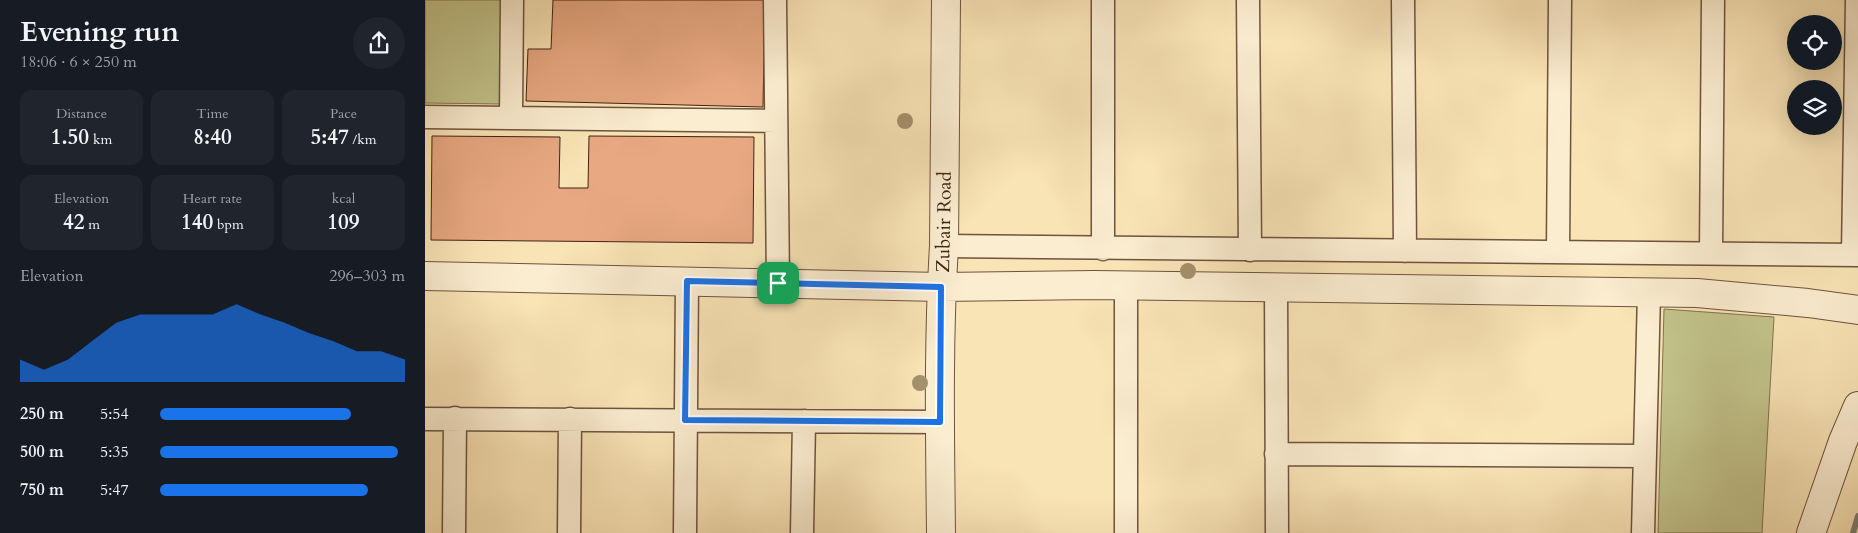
<!DOCTYPE html>
<html lang="en">
<head>
<meta charset="utf-8">
<style>
	body { margin:0; font-family:Cardo,serif; background:#20242c; color:#f1f3f6; height:100vh; display:flex; flex-direction:column; font-size:19px; white-space:nowrap }
	* { box-sizing:border-box; margin:0 }
	p { font-size:16px; color:#9ea1a6 }
	.icon { flex:none; width:28px; height:28px; fill:none; stroke:currentColor; stroke-width:2; stroke-linecap:round; stroke-linejoin:round }
	.map { position:relative; flex:1; overflow:hidden }
	.drawer { display:flex; flex-direction:column; background:#171b24; width:425px }
	.drawer>* { flex:none }
	.tools { position:absolute; left:1362px; top:15px; display:grid; gap:10px }
	.tools a { display:grid; place-items:center; width:55px; height:55px; border-radius:50%; background:#171b24; box-shadow:0 5px 20px #0002; font-size:25px }
	.pin { position:absolute; display:grid; place-items:center; width:42px; height:42px; color:#fff; margin:-21px; border-radius:10px; box-shadow:0 2px 8px #0006 }
	.round { display:grid; place-items:center; flex:none; width:52px; height:52px; border-radius:26px; background:#20242c }
	.headline { display:flex; align-items:center; justify-content:space-between; height:85px; padding:0 20px }
	h1 { font-size:28px; font-weight:700; line-height:38px }
	.stats { display:grid; grid-template-columns:repeat(3,1fr); gap:8px; height:85px; padding:5px 20px }
	.stats div { display:grid; align-content:center; border-radius:12px; background:#20242c; text-align:center }
	.stats b { font-size:21px; font-weight:700 }
	.stats small { font-size:14px; font-weight:400 }
	.stats p { font-size:14px }
	.chart { height:140px; padding:10px 20px }
	.chart p { display:flex; justify-content:space-between }
	.chart svg { width:100%; height:90px; margin-top:5px; fill:#1a73e8; opacity:.7 }
	ul { padding:0 20px; list-style:none; font-size:16px }
	li { display:grid; grid-template-columns:80px 60px 1fr; align-items:center; height:38px }
	li i { height:12px; border-radius:6px; background:#1a73e8 }
	main { display:flex; flex:1; min-height:0 }
	.map>svg:first-child { display:block }
	.green { fill:#c2c38b; stroke:#817350 }
	.lines { fill:none; stroke-linecap:round; stroke-linejoin:round }
	.stream { stroke:#7b7f77; stroke-width:6 }
	.building { fill:#e7a882; stroke:#402315 }
	.minor-casing { stroke:#6e533d; stroke-width:25 }
	.tertiary-casing { stroke:#6e533d; stroke-width:30 }
	.minor { stroke:#fbedd0; stroke-width:22 }
	.tertiary { stroke:#fbedd0; stroke-width:28 }
	.tree { fill:#a5906d }
	.route-casing { stroke:#fff; stroke-width:10 }
	.route { stroke:#1a73e8; stroke-width:6 }
	.labels { text-anchor:middle; stroke-width:4.5; stroke-linejoin:round; paint-order:stroke }
	.street-label { font-size:19px; fill:#402315; stroke:#fbedd0 }
</style>
</head>
<body>
<main>
<section class="drawer">
<div class="headline"><div><h1>Evening run</h1><p>18:06 · 6 × 250 m</p></div><a class="round"><svg class="icon" aria-label="share" viewBox="0 0 24 24"><path d="M12 15V3M7 8l5-5 5 5M5 13v7h14v-7"/></svg></a></div>
<div class="stats">
<div><p>Distance</p><b>1.50<small> km</small></b></div>
<div><p>Time</p><b>8:40</b></div>
<div><p>Pace</p><b>5:47<small> /km</small></b></div>
</div>
<div class="stats">
<div><p>Elevation</p><b>42<small> m</small></b></div>
<div><p>Heart rate</p><b>140<small> bpm</small></b></div>
<div><p>kcal</p><b>109</b></div>
</div>
<div class="chart"><p><span>Elevation</span>296–303 m</p>
<svg viewBox="0 0 160 44" preserveAspectRatio="none"><path d="M0 44V33L10 38L20 33L30 24L40 15L50 11L60 11L70 11L80 11L90 6L100 11L110 15L120 20L130 24L140 29L150 29L160 33V44z"/></svg>
</div>
<ul>
<li><b>250 m</b>5:54<i style="width:78%"></i></li>
<li><b>500 m</b>5:35<i style="width:97%"></i></li>
<li><b>750 m</b>5:47<i style="width:85%"></i></li>
</ul>
</section>
<div class="map">
<svg width="1433" height="533" viewBox="0 0 1433 533">
	<rect width="100%" height="100%" fill="#f9e4b6"/>
	<filter id="stains"><feTurbulence type="fractalNoise" baseFrequency=".004" numOctaves="4"/><feColorMatrix values="0 0 0 0 .2 0 0 0 0 .09 0 0 0 0 .02 0 0 0 .5 -.17"/></filter>
	<radialGradient id="worn" r=".72"><stop offset=".6" stop-color="#630" stop-opacity="0"/><stop offset="1" stop-color="#630" stop-opacity=".3"/></radialGradient>
	<path class="green" d="M0,0H77V104L0,103Z
		M1239,309L1349,317L1337,533H1233Z"/>
	<g class="lines">
		<path class="stream" d="M1428,533L1433,516"/>
	</g>
	<path class="building" d="M128,0H340L338,107L101,101L103,49H126Z
		M7,136L135,137L134,188H163L164,136L329,137L328,243L6,240Z"/>
	<g class="lines">
		<defs>
			<path id="minor" d="M350,0L353,283
				M678,0V249
				M823,0L825,250
				M978,0L980,251
				M0,117L351,121
				M86,118L87,0
				M519,246L1433,255
				M1133,252L1135,0
				M1286,253L1288,0
				M1428,254L1432,0
				M851,287L852,533
				M0,419L515,422
				M851,454L1220,456
				M29,533L30,418
				M144,533L145,419
				M260,533L262,281
				M377,533L379,421
				M701,533V285
				M1218,533L1224,293"/>
			<path id="tertiary" d="M0,276L516,287L669,285L1272,293L1383,303L1433,310
				M516,533C515,438 513,342 519,246L521,0
				M1386,533L1418,441L1433,406"/>
		</defs>
		<use href="#minor" class="minor-casing"/>
		<use href="#tertiary" class="tertiary-casing"/>
		<use href="#minor" class="minor"/>
		<use href="#tertiary" class="tertiary"/>
	</g>
	<g class="tree">
		<circle cx="480" cy="121" r="8"/>
		<circle cx="763" cy="271" r="8"/>
		<circle cx="495" cy="383" r="8"/>
	</g>
	<g class="lines">
		<defs>
			<path id="route" d="M262,281L516,287L515,422L260,420Z"/>
		</defs>
		<use href="#route" class="route-casing"/>
		<use href="#route" class="route"/>
	</g>
	<g class="labels">
		<g class="street-label">
			<text transform="translate(518 222) rotate(-89)" y="7">Zubair Road</text>
		</g>
	</g>
	<rect width="100%" height="100%" filter="url(#stains)"/>
	<rect width="100%" height="100%" fill="url(#worn)"/>
</svg>
<div class="tools">
<a><svg class="icon" aria-label="locate" viewBox="0 0 24 24"><circle cx="12" cy="12" r="6"/><path d="M12 2v4M12 18v4M2 12h4M18 12h4"/></svg></a>
<a><svg class="icon" aria-label="layers" viewBox="0 0 24 24"><path d="M12 4l9 5-9 5-9-5zM3 14l9 5 9-5"/></svg></a>
</div>
<div class="pin" style="left:353px;top:283px;background:#1e9e55"><svg class="icon" aria-label="arrive" viewBox="0 0 24 24"><path d="M6 21V4h12l-3 4 3 4H6"/></svg></div>
</div>
</main>
</body>
</html>
